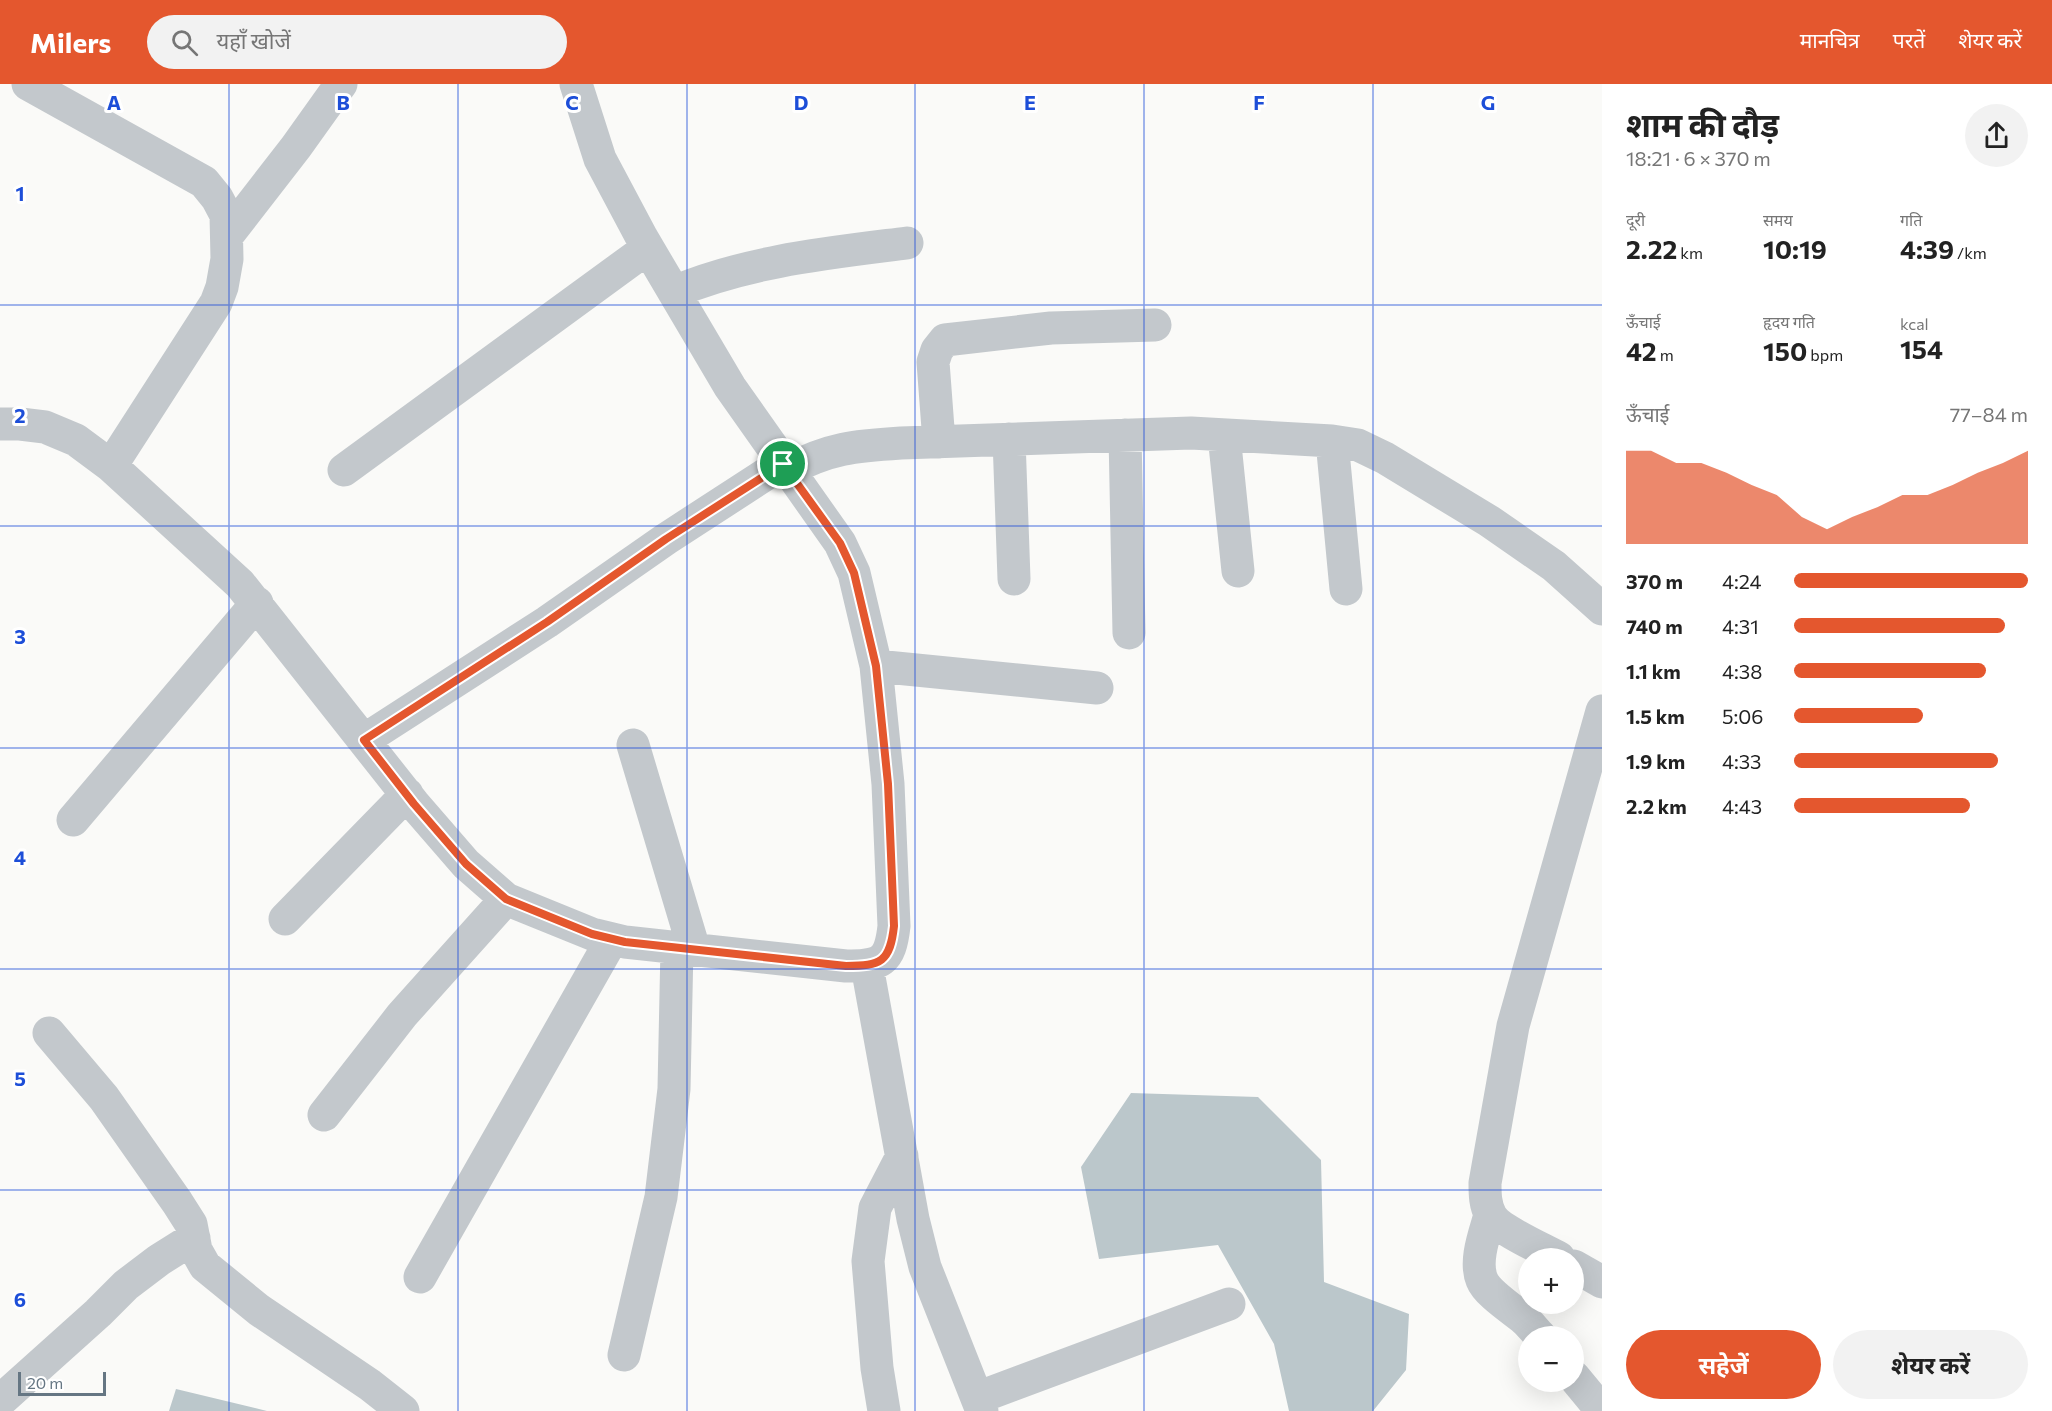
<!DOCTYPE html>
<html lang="hi">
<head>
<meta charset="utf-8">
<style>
	body { margin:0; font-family:Commissioner,"Noto Sans Devanagari",sans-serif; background:#f2f2f2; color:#222; height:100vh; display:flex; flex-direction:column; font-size:22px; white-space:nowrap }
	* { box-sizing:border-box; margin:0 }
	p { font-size:20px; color:#767676 }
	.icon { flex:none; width:33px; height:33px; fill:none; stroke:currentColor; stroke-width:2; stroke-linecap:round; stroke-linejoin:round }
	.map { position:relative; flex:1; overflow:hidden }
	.sheet { display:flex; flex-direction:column; background:#fff; width:450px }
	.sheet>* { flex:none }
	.fabs { position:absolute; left:1518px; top:1164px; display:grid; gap:12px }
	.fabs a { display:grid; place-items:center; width:66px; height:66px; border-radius:50%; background:#fff; box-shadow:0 6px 24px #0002; font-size:30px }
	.scale { position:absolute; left:18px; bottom:15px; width:88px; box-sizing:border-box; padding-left:6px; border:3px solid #657683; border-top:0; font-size:16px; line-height:21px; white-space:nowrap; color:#657683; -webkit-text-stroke:4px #fff; paint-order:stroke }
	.pin { position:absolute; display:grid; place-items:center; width:51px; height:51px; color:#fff; margin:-26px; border:3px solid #fff; border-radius:50%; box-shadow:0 2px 6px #0007 }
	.round { display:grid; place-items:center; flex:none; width:63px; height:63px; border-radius:32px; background:#f2f2f2 }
	.overview { display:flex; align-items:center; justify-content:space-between; height:102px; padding:0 24px }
	h1 { font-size:33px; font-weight:700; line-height:45px }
	.figures { display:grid; grid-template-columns:repeat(3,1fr); gap:9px; height:102px; padding:6px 24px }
	.figures div { display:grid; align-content:center }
	.figures b { font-size:26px; font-weight:700 }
	.figures small { font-size:16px; font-weight:400 }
	.figures p { font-size:16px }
	.chart { height:168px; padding:12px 24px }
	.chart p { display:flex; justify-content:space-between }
	.chart svg { width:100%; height:108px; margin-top:6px; fill:#e4572e; opacity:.7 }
	.cta { display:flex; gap:12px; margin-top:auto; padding:12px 24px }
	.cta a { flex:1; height:69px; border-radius:36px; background:#e4572e; color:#fff; font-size:24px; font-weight:700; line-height:69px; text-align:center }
	.cta a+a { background:#f2f2f2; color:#222 }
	ul { padding:0 24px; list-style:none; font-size:20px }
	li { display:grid; grid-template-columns:96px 72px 1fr; align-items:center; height:45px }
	li i { height:15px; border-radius:8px; background:#e4572e }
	header { display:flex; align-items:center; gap:36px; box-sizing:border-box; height:84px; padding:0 30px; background:#e4572e; color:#fff }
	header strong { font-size:28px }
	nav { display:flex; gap:33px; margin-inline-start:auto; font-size:21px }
	.search { width:420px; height:54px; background:#f2f2f2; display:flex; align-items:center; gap:15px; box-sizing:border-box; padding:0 21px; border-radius:33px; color:#767676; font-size:22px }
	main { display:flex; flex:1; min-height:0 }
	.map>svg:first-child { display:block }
	.water { fill:#bbc7cb }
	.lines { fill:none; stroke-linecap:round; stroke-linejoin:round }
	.minor { stroke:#c3c8cc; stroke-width:33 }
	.route-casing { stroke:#fff; stroke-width:12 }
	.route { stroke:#e4572e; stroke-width:8 }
	.grid { fill:none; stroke:#1d4ed8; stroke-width:1.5; stroke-opacity:0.55 }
	.grid-label { font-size:20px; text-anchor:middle; font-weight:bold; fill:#1d4ed8; stroke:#fff; stroke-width:6; stroke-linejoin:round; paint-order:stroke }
</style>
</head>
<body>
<header>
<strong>Milers</strong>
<div class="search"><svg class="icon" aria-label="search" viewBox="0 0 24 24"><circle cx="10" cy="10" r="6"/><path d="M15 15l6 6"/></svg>यहाँ खोजें</div>
<nav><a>मानचित्र</a><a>परतें</a><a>शेयर करें</a></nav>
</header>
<main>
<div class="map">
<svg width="1602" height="1327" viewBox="0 0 1602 1327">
	<rect width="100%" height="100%" fill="#fafaf8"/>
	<path class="water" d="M1131,1009L1258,1013L1321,1076L1324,1198L1409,1230L1406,1286L1373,1327H1289L1274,1260L1218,1161L1099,1175L1081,1083Z
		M176,1305L267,1327H169Z"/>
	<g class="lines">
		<path class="minor" d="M28,0L204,98L217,114L226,131L227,175L222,203L216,219L111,382
			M227,152L296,63L341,0
			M674,208C748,177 828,169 907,159
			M0,340H20L45,343L76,356L111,382L240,500L414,720L466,780L506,815L592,850L625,858L846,882C881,882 890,878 894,842L888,700L876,582L854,489L840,459L730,303L642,154L600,75L576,0
			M1125,351L1129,549
			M1224,351L1238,487
			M1009,355L1014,495
			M1332,357L1346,505
			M939,358L933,278L937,266L945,256L1051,244L1155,241
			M344,386L648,164
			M788,386C830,364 854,362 901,359L1191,349L1332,357L1358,361L1385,374L1489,437L1554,482L1602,525
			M876,582L1097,604
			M364,656L547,538L666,455L783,379
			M633,661L694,865
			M73,736L257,519
			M285,835L407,710
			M867,882L913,1135L925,1183L982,1327
			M49,949L104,1014L177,1118L191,1140L196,1166L205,1182L259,1226L370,1301L403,1327
			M324,1031L402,931L506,815
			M1490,1131C1485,1149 1474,1177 1482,1196C1487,1209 1512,1225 1524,1235C1530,1240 1535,1247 1540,1252
			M1559,1174C1543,1165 1499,1146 1491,1132C1485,1121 1485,1110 1485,1099L1513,942L1602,627
			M1574,1182L1602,1198
			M420,1193L612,855
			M624,1271L661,1113L674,1005L677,863
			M1574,1293L1602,1327
			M977,1314L1229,1220
			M0,1317L98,1229L126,1201L159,1176L194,1154
			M884,1327L877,1284L868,1177L875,1124L902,1072"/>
	</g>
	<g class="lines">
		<defs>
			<path id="route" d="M783,380L840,459L854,489L876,582L888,700L894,842C890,878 881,882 846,882L625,858L592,850L506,815L466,780L414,720L364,656L547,538L666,455Z"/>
		</defs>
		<use href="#route" class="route-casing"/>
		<use href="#route" class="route"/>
	</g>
	<path class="grid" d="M229,0V1327M458,0V1327M687,0V1327M915,0V1327M1144,0V1327M1373,0V1327M0,221H1602M0,442H1602M0,664H1602M0,885H1602M0,1106H1602"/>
	<g class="grid-label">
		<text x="114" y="26">A</text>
		<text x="343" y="26">B</text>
		<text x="572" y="26">C</text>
		<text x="801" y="26">D</text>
		<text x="1030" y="26">E</text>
		<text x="1259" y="26">F</text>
		<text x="1488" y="26">G</text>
		<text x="20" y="117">1</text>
		<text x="20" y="339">2</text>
		<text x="20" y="560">3</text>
		<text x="20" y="781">4</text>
		<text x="20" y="1002">5</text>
		<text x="20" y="1223">6</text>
	</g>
</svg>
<div class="fabs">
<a>+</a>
<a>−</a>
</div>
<div class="scale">20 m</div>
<div class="pin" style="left:783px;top:380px;background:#1e9e55"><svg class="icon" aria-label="arrive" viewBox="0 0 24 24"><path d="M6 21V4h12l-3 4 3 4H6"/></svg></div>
</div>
<section class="sheet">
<div class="overview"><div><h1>शाम की दौड़</h1><p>18:21 · 6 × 370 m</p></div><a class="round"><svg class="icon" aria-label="share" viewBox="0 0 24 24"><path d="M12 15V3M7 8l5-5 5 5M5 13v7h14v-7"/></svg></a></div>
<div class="figures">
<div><p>दूरी</p><b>2.22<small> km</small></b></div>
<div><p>समय</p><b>10:19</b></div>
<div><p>गति</p><b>4:39<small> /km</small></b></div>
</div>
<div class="figures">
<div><p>ऊँचाई</p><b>42<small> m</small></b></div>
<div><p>हृदय गति</p><b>150<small> bpm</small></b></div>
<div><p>kcal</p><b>154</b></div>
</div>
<div class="chart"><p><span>ऊँचाई</span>77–84 m</p>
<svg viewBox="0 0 160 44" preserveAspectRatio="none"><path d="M0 44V6L10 6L20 11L30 11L40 15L50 20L60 24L70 33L80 38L90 33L100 29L110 24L120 24L130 20L140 15L150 11L160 6V44z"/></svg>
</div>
<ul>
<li><b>370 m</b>4:24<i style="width:100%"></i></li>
<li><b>740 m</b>4:31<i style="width:90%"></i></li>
<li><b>1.1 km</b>4:38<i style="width:82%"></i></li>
<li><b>1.5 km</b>5:06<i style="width:55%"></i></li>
<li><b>1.9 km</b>4:33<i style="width:87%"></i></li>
<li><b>2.2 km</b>4:43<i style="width:75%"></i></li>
</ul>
<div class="cta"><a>सहेजें</a><a>शेयर करें</a></div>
</section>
</main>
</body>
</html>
